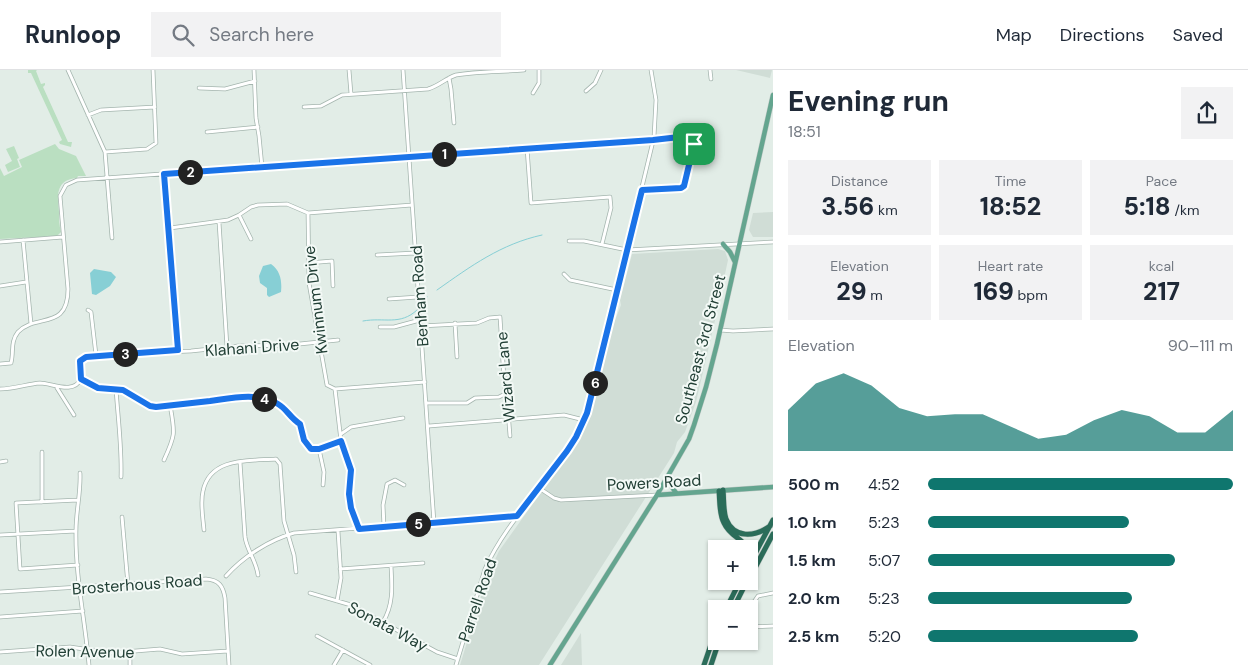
<!DOCTYPE html>
<html lang="en">
<head>
<meta charset="utf-8">
<style>
	body { margin:0; font-family:"DM Sans",sans-serif; background:#f2f2f3; color:#1f2937; height:100vh; display:flex; flex-direction:column; font-size:19px; white-space:nowrap }
	* { box-sizing:border-box; margin:0 }
	p { font-size:16px; color:#747a83 }
	.icon { flex:none; width:28px; height:28px; fill:none; stroke:currentColor; stroke-width:2; stroke-linecap:round; stroke-linejoin:round }
	.map { position:relative; flex:1; overflow:hidden }
	.side { display:flex; flex-direction:column; background:#fff; width:475px }
	.side>* { flex:none }
	.tools { position:absolute; left:708px; top:470px; display:grid; gap:10px }
	.tools a { display:grid; place-items:center; width:50px; height:50px; border-radius:0px; background:#fff; box-shadow:0 1px 4px #0004; font-size:25px }
	.pin { position:absolute; display:grid; place-items:center; width:42px; height:42px; color:#fff; margin:-21px; border-radius:10px; box-shadow:0 2px 8px #0006 }
	.km { position:absolute; width:25px; height:25px; margin:-12px; border-radius:50%; background:#222; color:#fff; font-size:14px; line-height:25px; text-align:center }
	.round { display:grid; place-items:center; flex:none; width:52px; height:52px; border-radius:0px; background:#f2f2f3 }
	.head { display:flex; align-items:center; justify-content:space-between; height:85px; padding:0 15px }
	h1 { font-size:28px; font-weight:800; line-height:38px }
	.figures { display:grid; grid-template-columns:repeat(3,1fr); gap:8px; height:85px; padding:5px 15px }
	.figures div { display:grid; align-content:center; border-radius:0px; background:#f2f2f3; text-align:center }
	.figures b { font-size:25px; font-weight:800 }
	.figures small { font-size:14px; font-weight:400 }
	.figures p { font-size:14px }
	.chart { height:140px; padding:10px 15px }
	.chart p { display:flex; justify-content:space-between }
	.chart svg { width:100%; height:90px; margin-top:5px; fill:#0f766e; opacity:.7 }
	ul { padding:0 15px; list-style:none; font-size:16px }
	li { display:grid; grid-template-columns:80px 60px 1fr; align-items:center; height:38px }
	li i { height:12px; border-radius:6px; background:#0f766e }
	header { display:flex; align-items:center; gap:30px; box-sizing:border-box; height:70px; padding:0 25px; background:#fff; border-bottom:1px solid #e0e1e3 }
	header strong { font-size:24px }
	nav { display:flex; gap:28px; margin-inline-start:auto; font-size:18px }
	.search { width:350px; height:45px; background:#f2f2f3; display:flex; align-items:center; gap:12px; box-sizing:border-box; padding:0 18px; border-radius:0px; color:#747a83; font-size:19px }
	main { display:flex; flex:1; min-height:0 }
	.map>svg:first-child { display:block }
	.built { fill:#d0ddd6 }
	.green { fill:#badfc1 }
	.water { fill:#87cfd5 }
	.lines { fill:none; stroke-linecap:round; stroke-linejoin:round }
	.stream { stroke:#87cfd5; stroke-width:1 }
	.minor-casing { stroke:#a4b5ae; stroke-width:4.5 }
	.major-casing { stroke:#c1c9c6; stroke-width:5.5 }
	.highway-casing { stroke:#c1c9c6; stroke-width:6 }
	.minor { stroke:#fff; stroke-width:3 }
	.major { stroke:#64a58f; stroke-width:4.5 }
	.highway { stroke:#2b6d5a; stroke-width:5 }
	.route-casing { stroke:#fff; stroke-width:10 }
	.route { stroke:#1a73e8; stroke-width:6 }
	.labels { text-anchor:middle; stroke-width:4; stroke-linejoin:round; paint-order:stroke }
	.street-label { font-size:16px; fill:#213f35; stroke:#f3f9f6 }
</style>
</head>
<body>
<header>
<strong>Runloop</strong>
<div class="search"><svg class="icon" aria-label="search" viewBox="0 0 24 24"><circle cx="10" cy="10" r="6"/><path d="M15 15l6 6"/></svg>Search here</div>
<nav><a>Map</a><a>Directions</a><a>Saved</a></nav>
</header>
<main>
<div class="map">
<svg width="773" height="595" viewBox="0 0 773 595">
	<rect width="100%" height="100%" fill="#e2ede7"/>
	<path class="built" d="M736,0H772L770,8Z
		M773,142V167H753L749,160L753,143Z
		M718,179L725,181L728,190L716,246L696,332L685,362L677,372L674,383L539,595H460L487,507L499,481L572,379L586,353L591,340L614,253L621,235L620,230L632,184Z
		M581,563L582,595H561Z"/>
	<path class="green" d="M28,0H37L36,1L41,14L45,13V15L43,17L68,72H72L71,77L60,74L59,72L62,70L31,3H28Z
		M55,74L59,79L76,86L86,106H78L77,108C56,110 57,124 59,141C59,148 59,155 61,162L57,166L0,169V98L4,106L22,97L19,90Z
		M14,76L19,88L17,89L20,97L8,102L5,95L12,91L6,79Z"/>
	<path class="water" d="M271,194C281,201 282,212 281,222L269,227L267,225V218L260,213L259,206L263,196Z
		M94,199L111,202L116,207L110,216L96,225L92,224L90,203Z"/>
	<g class="lines">
		<path class="stream" d="M437,220C471,196 501,174 542,165
			M421,235L427,227
			M363,251C384,247 400,256 417,240"/>
		<defs>
			<path id="minor" d="M68,0L105,82L112,168
				M254,0L256,48L259,66L262,97
				M349,0L351,24
				M403,0L434,453
				M710,0L711,9
				M449,8L451,19L454,53
				M199,18L225,19L255,11
				M586,21L595,13L601,0
				M533,23L539,13V0
				M304,37L321,36L342,25L428,19C439,16 446,8 456,5C478,1 502,2 524,0
				M88,45L101,40L155,37
				M207,62L258,57
				M527,78L531,133L610,127L611,138L602,174
				M105,82L147,79L156,73L153,0
				M164,104L178,280
				M308,143L309,213L327,315L335,319L425,312
				M239,145L251,169
				M219,152L227,277
				M170,158L228,150L239,145L251,137L258,135L287,134L308,143L412,135
				M23,170L31,254
				M569,171H584L627,180L773,172
				M0,172L63,167
				M377,185L415,183
				M308,193L332,191L333,216
				M564,204L570,210L617,220
				M0,216L26,212
				M389,229L418,227
				M88,240L91,242L96,285
				M455,253L457,287
				M421,256L477,253L489,248L500,247L505,324L507,328L510,366
				M380,257H394L420,250
				M720,260L733,261L773,259
				M0,294L11,293C14,282 10,272 18,262C36,243 68,261 68,219L60,126L66,115L77,110L527,78L653,71L688,66L691,68L694,74L684,116L681,118L641,120
				M81,309C89,314 98,320 108,320C113,320 118,319 124,321C135,326 144,336 156,337L225,328H256L277,333L286,340L291,348L300,354L304,370L311,379H319L341,371
				M57,318L74,345
				M0,319C14,319 27,314 40,313C52,313 73,325 81,309L80,291L87,287L96,285L191,281L238,276L290,275L338,270
				M116,319C118,348 122,378 121,407
				M335,319L341,371L351,400L349,424L351,438L359,459
				M427,333H467L475,328L499,327L505,324
				M429,356L564,345L584,350
				M341,364L351,357L403,348
				M319,379L324,402L323,415
				M42,382V432
				M164,390C176,364 175,363 170,335
				M0,392L6,391
				M240,392L245,467C247,481 256,490 258,505
				M80,403C81,422 76,441 76,460C75,505 85,550 89,595
				M539,418L554,428L561,430L657,425
				M78,430L16,433L20,499L78,495
				M122,447L128,515
				M384,457L383,435L387,414L395,410L404,415
				M204,460C203,448 200,433 203,421C210,387 249,391 276,389L280,394L284,451L294,485L296,502
				M0,465L76,461
				M340,499L423,493
				M226,506C243,487 269,470 294,463L517,446
				M0,522L206,509C219,510 223,516 225,528L229,595
				M310,523L351,535L437,582L458,589
				M337,531L341,508L338,461
				M749,539L758,526L773,523
				M0,547L83,541
				M383,552C394,534 392,515 391,496
				M749,557L773,556
				M317,566L370,595
				M0,582L70,577L111,583L160,579L182,584L228,581
				M130,582V595
				M334,595L343,580
				M456,595L485,499C512,439 567,398 589,337L654,67L656,30L651,0"/>
			<path id="major" d="M723,174L730,182L735,192
				M666,408L676,423
				M657,425L773,417
				M550,595L657,425L689,369L694,355L706,317L717,274L773,25"/>
			<path id="highway" d="M723,420C724,429 723,440 726,449C734,469 755,467 770,456
				M719,421C720,431 719,444 724,453C732,471 751,468 750,492
				M751,491L773,450
				M749,509L773,464
				M726,539L740,511
				M733,539L747,511
				M704,595L716,560
				M711,595L719,571"/>
		</defs>
		<use href="#minor" class="minor-casing"/>
		<use href="#major" class="major-casing"/>
		<use href="#highway" class="highway-casing"/>
		<use href="#minor" class="minor"/>
		<use href="#major" class="major"/>
		<use href="#highway" class="highway"/>
	</g>
	<g class="lines">
		<defs>
			<path id="route" d="M688,66L691,68L694,74L684,116L681,118L642,120L587,343L576,367L567,381L517,446L359,459L351,438L349,424L351,400L341,371L319,379H311L304,370L300,354C290,348 287,339 278,334C257,322 232,328 210,331C192,333 174,335 156,337L150,336L123,320L98,318L81,309L80,291L86,287L178,280L164,104L653,70Z"/>
		</defs>
		<use href="#route" class="route-casing"/>
		<use href="#route" class="route"/>
	</g>
	<g class="labels">
		<g class="street-label">
			<text transform="translate(419 226) rotate(-94)" y="6">Benham Road</text>
			<text transform="translate(315 230) rotate(-97)" y="6">Kwinnum Drive</text>
			<text transform="translate(252 277) rotate(-4)" y="6">Klahani Drive</text>
			<text transform="translate(700 279) rotate(-75)" y="6">Southeast 3rd Street</text>
			<text transform="translate(505 307) rotate(-95)" y="6">Wizard Lane</text>
			<text transform="translate(654 412) rotate(-3)" y="6">Powers Road</text>
			<text transform="translate(137 514) rotate(-4)" y="6">Brosterhous Road</text>
			<text transform="translate(477 530) rotate(-71)" y="6">Parrell Road</text>
			<text transform="translate(388 556) rotate(28)" y="6">Sonata Way</text>
			<text transform="translate(85 581) rotate(1)" y="6">Rolen Avenue</text>
		</g>
	</g>
</svg>
<div class="tools">
<a>+</a>
<a>−</a>
</div>
<div class="pin" style="left:694px;top:74px;background:#1e9e55"><svg class="icon" aria-label="arrive" viewBox="0 0 24 24"><path d="M6 21V4h12l-3 4 3 4H6"/></svg></div>
<b class="km" style="left:444px;top:84px">1</b>
<b class="km" style="left:190px;top:102px">2</b>
<b class="km" style="left:125px;top:284px">3</b>
<b class="km" style="left:264px;top:329px">4</b>
<b class="km" style="left:418px;top:454px">5</b>
<b class="km" style="left:595px;top:313px">6</b>
</div>
<section class="side">
<div class="head"><div><h1>Evening run</h1><p>18:51</p></div><a class="round"><svg class="icon" aria-label="share" viewBox="0 0 24 24"><path d="M12 15V3M7 8l5-5 5 5M5 13v7h14v-7"/></svg></a></div>
<div class="figures">
<div><p>Distance</p><b>3.56<small> km</small></b></div>
<div><p>Time</p><b>18:52</b></div>
<div><p>Pace</p><b>5:18<small> /km</small></b></div>
</div>
<div class="figures">
<div><p>Elevation</p><b>29<small> m</small></b></div>
<div><p>Heart rate</p><b>169<small> bpm</small></b></div>
<div><p>kcal</p><b>217</b></div>
</div>
<div class="chart"><p><span>Elevation</span>90–111 m</p>
<svg viewBox="0 0 160 44" preserveAspectRatio="none"><path d="M0 44V24L10 11L20 6L30 12L40 23L50 27L60 26L70 26L80 32L90 38L100 36L110 29L120 24L130 27L140 35L150 35L160 24V44z"/></svg>
</div>
<ul>
<li><b>500 m</b>4:52<i style="width:100%"></i></li>
<li><b>1.0 km</b>5:23<i style="width:66%"></i></li>
<li><b>1.5 km</b>5:07<i style="width:81%"></i></li>
<li><b>2.0 km</b>5:23<i style="width:67%"></i></li>
<li><b>2.5 km</b>5:20<i style="width:69%"></i></li>
</ul>
</section>
</main>
</body>
</html>
